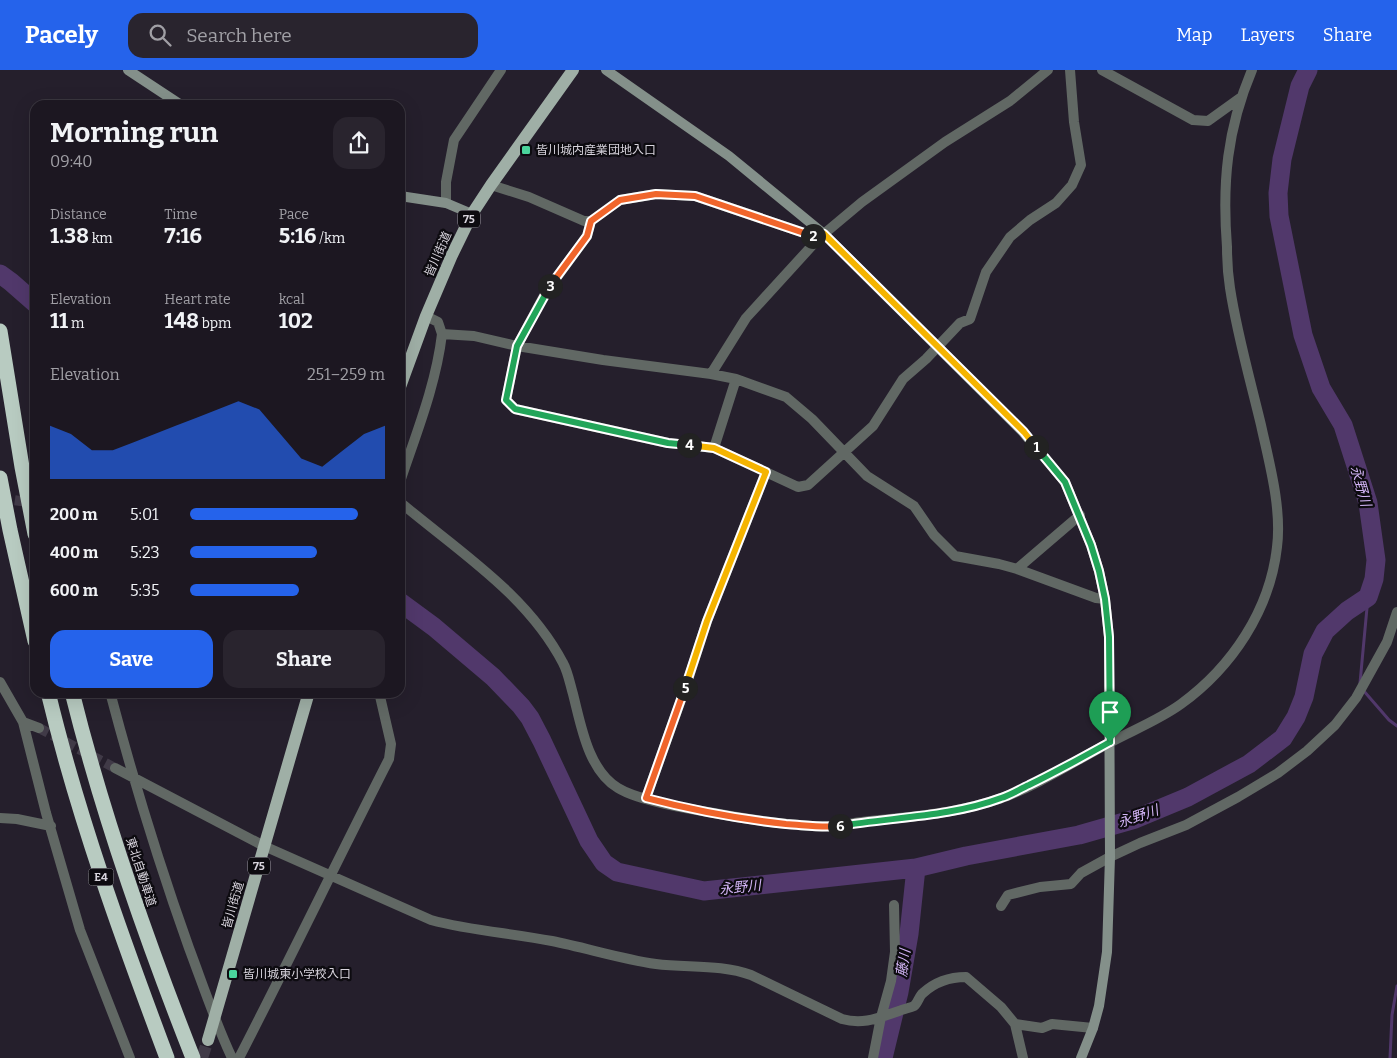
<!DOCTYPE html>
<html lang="en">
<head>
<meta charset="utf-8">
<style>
	body { margin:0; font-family:Bitter,"Noto Sans JP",serif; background:#29242e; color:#f1f3f6; height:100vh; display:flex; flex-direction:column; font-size:19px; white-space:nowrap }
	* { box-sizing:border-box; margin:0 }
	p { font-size:16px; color:#a09fa5 }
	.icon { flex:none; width:28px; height:28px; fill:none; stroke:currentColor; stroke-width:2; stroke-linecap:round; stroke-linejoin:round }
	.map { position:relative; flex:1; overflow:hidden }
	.side { position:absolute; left:30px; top:30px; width:375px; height:598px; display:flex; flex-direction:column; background:#1c1721; border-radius:15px; box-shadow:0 5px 20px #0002,0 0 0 1px #3a363f }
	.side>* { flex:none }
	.pin { position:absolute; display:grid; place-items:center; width:42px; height:42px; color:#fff; margin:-51px -21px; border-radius:50% 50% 50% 0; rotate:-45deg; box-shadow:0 0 5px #0007 }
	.pin .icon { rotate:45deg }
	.km { position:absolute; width:25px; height:25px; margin:-12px; border-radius:50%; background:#222; color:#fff; font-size:14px; line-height:25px; text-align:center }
	.round { display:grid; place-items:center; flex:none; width:52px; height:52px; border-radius:15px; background:#29242e }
	.head { display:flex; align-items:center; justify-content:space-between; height:85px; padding:0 20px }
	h1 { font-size:28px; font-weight:700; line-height:38px }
	.stats { display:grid; grid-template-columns:repeat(3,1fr); gap:8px; height:85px; padding:5px 20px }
	.stats div { display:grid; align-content:center }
	.stats b { font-size:21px; font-weight:700 }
	.stats small { font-size:14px; font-weight:400 }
	.stats p { font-size:14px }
	.chart { height:140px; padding:10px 20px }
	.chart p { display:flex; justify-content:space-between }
	.chart svg { width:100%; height:90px; margin-top:5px; fill:#2563eb; opacity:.7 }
	.primary-button { display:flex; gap:10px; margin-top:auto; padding:10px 20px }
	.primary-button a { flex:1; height:58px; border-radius:15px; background:#2563eb; color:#fff; font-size:20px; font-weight:700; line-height:58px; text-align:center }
	.primary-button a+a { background:#29242e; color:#f1f3f6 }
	ul { padding:0 20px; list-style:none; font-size:16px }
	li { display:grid; grid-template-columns:80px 60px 1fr; align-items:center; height:38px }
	li i { height:12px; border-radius:6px; background:#2563eb }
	header { display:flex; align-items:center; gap:30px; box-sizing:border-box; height:70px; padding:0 25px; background:#2563eb; color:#fff }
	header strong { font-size:24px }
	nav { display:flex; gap:28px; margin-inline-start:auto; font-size:18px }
	.search { width:350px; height:45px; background:#29242e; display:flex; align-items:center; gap:12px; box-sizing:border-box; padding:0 18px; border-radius:15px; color:#a09fa5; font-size:19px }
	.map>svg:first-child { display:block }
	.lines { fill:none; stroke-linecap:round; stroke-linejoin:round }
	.stream { stroke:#51386b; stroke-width:3 }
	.river { stroke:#51386b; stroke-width:19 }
	.street-tunnel { stroke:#403a47; stroke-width:10; stroke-dasharray:10 5; stroke-linecap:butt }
	.primary-tunnel { stroke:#403a47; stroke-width:12; stroke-dasharray:12 6; stroke-linecap:butt }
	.street { stroke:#616864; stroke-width:10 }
	.secondary { stroke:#84908a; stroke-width:10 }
	.primary { stroke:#9fafa6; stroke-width:12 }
	.highway { stroke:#b8cbc1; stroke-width:15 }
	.split-1-casing { stroke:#fff; stroke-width:10 }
	.split-2-casing { stroke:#fff; stroke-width:10 }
	.split-3-casing { stroke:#fff; stroke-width:10 }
	.split-4-casing { stroke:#fff; stroke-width:10 }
	.split-5-casing { stroke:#fff; stroke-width:10 }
	.split-6-casing { stroke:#fff; stroke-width:10 }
	.split-7-casing { stroke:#fff; stroke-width:10 }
	.split-1 { stroke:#22a559; stroke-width:6 }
	.split-2 { stroke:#f5b400; stroke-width:6 }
	.split-3 { stroke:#f0652b; stroke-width:6 }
	.split-4 { stroke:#22a559; stroke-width:6 }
	.split-5 { stroke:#f5b400; stroke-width:6 }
	.split-6 { stroke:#f0652b; stroke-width:6 }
	.split-7 { stroke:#22a559; stroke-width:6 }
	.poi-dot { fill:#4ad49c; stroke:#0d0b10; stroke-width:2 }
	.labels { text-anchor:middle; stroke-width:4.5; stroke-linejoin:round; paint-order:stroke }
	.shield { fill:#0d0b10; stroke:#9b98a0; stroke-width:1 }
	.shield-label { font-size:11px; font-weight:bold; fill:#d8d4dd }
	.poi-label { font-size:12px; fill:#d8d4dd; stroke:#0d0b10; text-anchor:start }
	.street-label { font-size:12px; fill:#d8d4dd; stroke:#0d0b10 }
	.water-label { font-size:14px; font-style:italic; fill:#d2b4f5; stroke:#0d0b10 }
</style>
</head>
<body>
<header>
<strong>Pacely</strong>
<div class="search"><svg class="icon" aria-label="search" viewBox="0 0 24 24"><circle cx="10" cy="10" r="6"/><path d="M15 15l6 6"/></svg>Search here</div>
<nav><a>Map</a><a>Layers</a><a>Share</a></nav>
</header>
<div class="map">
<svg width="1397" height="988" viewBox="0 0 1397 988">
	<rect width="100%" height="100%" fill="#251f2c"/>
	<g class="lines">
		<path class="stream" d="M1360,613L1368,527
			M1363,620L1389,650L1397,656
			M1390,988L1392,945L1397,916"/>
		<path class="river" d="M0,204L11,212L35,233
			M400,532L434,557L493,607L521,636L530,648L542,671L589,771L604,793L617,802L704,821L916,798L966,786L1079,765L1135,749L1188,727L1249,694L1283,668L1296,647L1304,627L1313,584L1325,561L1347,541L1368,527L1374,509L1376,490L1368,433L1343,355L1321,318L1303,265L1279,146L1278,123L1282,89L1300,16L1308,0
			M883,988L899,922L909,864L916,798"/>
		<path class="street-tunnel" d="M0,428L34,433
			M39,658L115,698"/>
		<path class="primary-tunnel" d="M202,988L208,970"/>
		<path class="street" d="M1102,0L1193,50L1208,51L1240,28
			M491,115L529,127L584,151H591
			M446,133V112L454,70L501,0
			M819,168L695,126L656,124L620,130L591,151L587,166L546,222L517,276L506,330L515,339L668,373L714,378L798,417L808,415L873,356L903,309L926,289L960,253L970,249L986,202L1010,167L1030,150L1056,133L1072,115L1081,95L1074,52L1070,0
			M426,246L438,252L442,264L474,266L517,276L603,290L711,304L736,309L786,327L812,349L867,406L914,436L934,465L955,486L999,494L1017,499L1080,445
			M711,304L746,248L819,168L862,132L945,72L1010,31L1048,0
			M714,378L736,309
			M400,412C416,364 436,315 442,264
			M400,432C458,481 527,524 563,593C568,602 570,614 573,624C581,655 588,700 618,718C639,731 689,739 714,743C746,749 779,754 812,756C832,758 850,753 869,751C912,747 958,743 999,729C1037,716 1073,692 1109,673C1133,660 1159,650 1181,634C1232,597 1270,540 1277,477C1282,438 1269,392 1261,355C1250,309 1237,264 1230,218C1228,205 1227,191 1227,177C1222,113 1227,59 1252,0
			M1017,499L1096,528L1105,529
			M0,612L23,652L46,743L80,860L130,988
			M110,622C133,709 159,794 189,878C203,915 215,952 232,988
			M23,652L39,658
			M115,698L264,776L431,850C471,861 512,863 552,871C587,878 621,889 656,894C688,898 721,894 751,905L842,949C863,955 878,948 899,941C903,939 910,938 914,936C918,933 919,926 923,923C935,912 950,907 966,907L1001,937L1015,954L1023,988
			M646,728L687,613L707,551L766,402
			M0,748L17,749L51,756
			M1001,836L1008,825L1040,817L1071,814L1081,803L1110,787L1140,773L1186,755L1238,727L1278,703L1307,681L1335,655L1356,628L1387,572L1397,542
			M1015,954L1042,958L1052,954L1093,958
			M239,988C290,889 338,789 389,689L391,674L379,622
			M873,988L881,947L891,911L895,882L894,835"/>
		<path class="secondary" d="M128,0L181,35
			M606,0L729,86L824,164L1023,362L1065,412L1091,475L1099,501L1105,529L1109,567L1110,787L1107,882L1099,936L1093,958L1081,988
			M400,126L446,133L472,144"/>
		<path class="primary" d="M400,317L426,246L452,185L472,144L491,115L573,0
			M208,970L309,622"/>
		<path class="highway" d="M0,261L22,397L35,464
			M0,408L10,460L35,571
			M48,622C78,747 122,868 167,988
			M72,622C103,747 146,869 193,988"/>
	</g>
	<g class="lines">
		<defs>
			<path id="split-1" d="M1036,377L1065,412L1091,475L1099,501L1105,529L1109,567L1110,672"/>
			<path id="split-2" d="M813,166L819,168L824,164L1024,362L1036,377"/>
			<path id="split-3" d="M550,216L587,166L591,151L620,130L656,124L695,126L813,166"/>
			<path id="split-4" d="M550,216L517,276L506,330L515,339L668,373L689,375"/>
			<path id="split-5" d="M685,618L707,551L766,402L714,378L689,375"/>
			<path id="split-6" d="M685,618L646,728C692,740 739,749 786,754C804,755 822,758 840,756"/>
			<path id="split-7" d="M840,756C893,747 950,747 1001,728C1011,725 1020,719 1029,715C1056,702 1083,687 1110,672"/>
		</defs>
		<use href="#split-1" class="split-1-casing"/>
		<use href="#split-2" class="split-2-casing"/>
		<use href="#split-3" class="split-3-casing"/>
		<use href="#split-4" class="split-4-casing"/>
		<use href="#split-5" class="split-5-casing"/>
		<use href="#split-6" class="split-6-casing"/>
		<use href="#split-7" class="split-7-casing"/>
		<use href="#split-1" class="split-1"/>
		<use href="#split-2" class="split-2"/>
		<use href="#split-3" class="split-3"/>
		<use href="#split-4" class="split-4"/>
		<use href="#split-5" class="split-5"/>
		<use href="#split-6" class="split-6"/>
		<use href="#split-7" class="split-7"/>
	</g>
	<g class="poi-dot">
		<rect x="521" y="75" width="10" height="10" rx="2.5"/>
		<rect x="228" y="899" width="10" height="10" rx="2.5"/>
	</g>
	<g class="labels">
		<g class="shield">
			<rect x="458" y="140.5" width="22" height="17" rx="4"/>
			<rect x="248" y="787.5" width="22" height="17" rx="4"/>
			<rect x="88.5" y="798.5" width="25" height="17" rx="4"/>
		</g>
		<g class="shield-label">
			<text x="469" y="153">75</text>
			<text x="259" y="800">75</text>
			<text x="101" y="811">E4</text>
		</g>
		<g class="poi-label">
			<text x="536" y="84">皆川城内産業団地入口</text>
			<text x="243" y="908">皆川城東小学校入口</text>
		</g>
		<g class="street-label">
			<text transform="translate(438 184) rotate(-66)" y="4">皆川街道</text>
			<text transform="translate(141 802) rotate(72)" y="4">東北自動車道</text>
			<text transform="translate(233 835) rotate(-74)" y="4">皆川街道</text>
		</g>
		<g class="water-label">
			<text transform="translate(1361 416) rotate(74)" y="5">永野川</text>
			<text transform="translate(1138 746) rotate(-19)" y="5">永野川</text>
			<text transform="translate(740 817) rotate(-6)" y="5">永野川</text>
			<text transform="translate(903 893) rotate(-82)" y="5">藤川</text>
		</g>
	</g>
</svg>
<div class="pin" style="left:1110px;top:672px;background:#1e9e55"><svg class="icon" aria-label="arrive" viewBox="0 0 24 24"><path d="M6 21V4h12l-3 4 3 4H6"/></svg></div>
<b class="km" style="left:1036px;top:377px">1</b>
<b class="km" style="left:813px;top:166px">2</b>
<b class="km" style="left:550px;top:216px">3</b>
<b class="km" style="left:689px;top:375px">4</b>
<b class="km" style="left:685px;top:618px">5</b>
<b class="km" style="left:840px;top:756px">6</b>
<section class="side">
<div class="head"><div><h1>Morning run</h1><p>09:40</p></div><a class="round"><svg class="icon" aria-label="share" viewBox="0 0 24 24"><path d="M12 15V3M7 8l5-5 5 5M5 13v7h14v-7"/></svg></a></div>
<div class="stats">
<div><p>Distance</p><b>1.38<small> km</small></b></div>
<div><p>Time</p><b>7:16</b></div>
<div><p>Pace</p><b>5:16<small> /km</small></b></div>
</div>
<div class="stats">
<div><p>Elevation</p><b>11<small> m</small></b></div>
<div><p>Heart rate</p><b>148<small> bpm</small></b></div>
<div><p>kcal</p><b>102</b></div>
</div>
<div class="chart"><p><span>Elevation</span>251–259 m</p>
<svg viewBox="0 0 160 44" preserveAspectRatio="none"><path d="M0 44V18L10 22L20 30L30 30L40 26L50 22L60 18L70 14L80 10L90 6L100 10L110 22L120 34L130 38L140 30L150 22L160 18V44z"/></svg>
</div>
<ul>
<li><b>200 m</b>5:01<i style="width:86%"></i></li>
<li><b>400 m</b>5:23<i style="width:65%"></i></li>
<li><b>600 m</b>5:35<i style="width:56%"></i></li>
</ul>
<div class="primary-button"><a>Save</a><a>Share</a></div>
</section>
</div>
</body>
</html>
